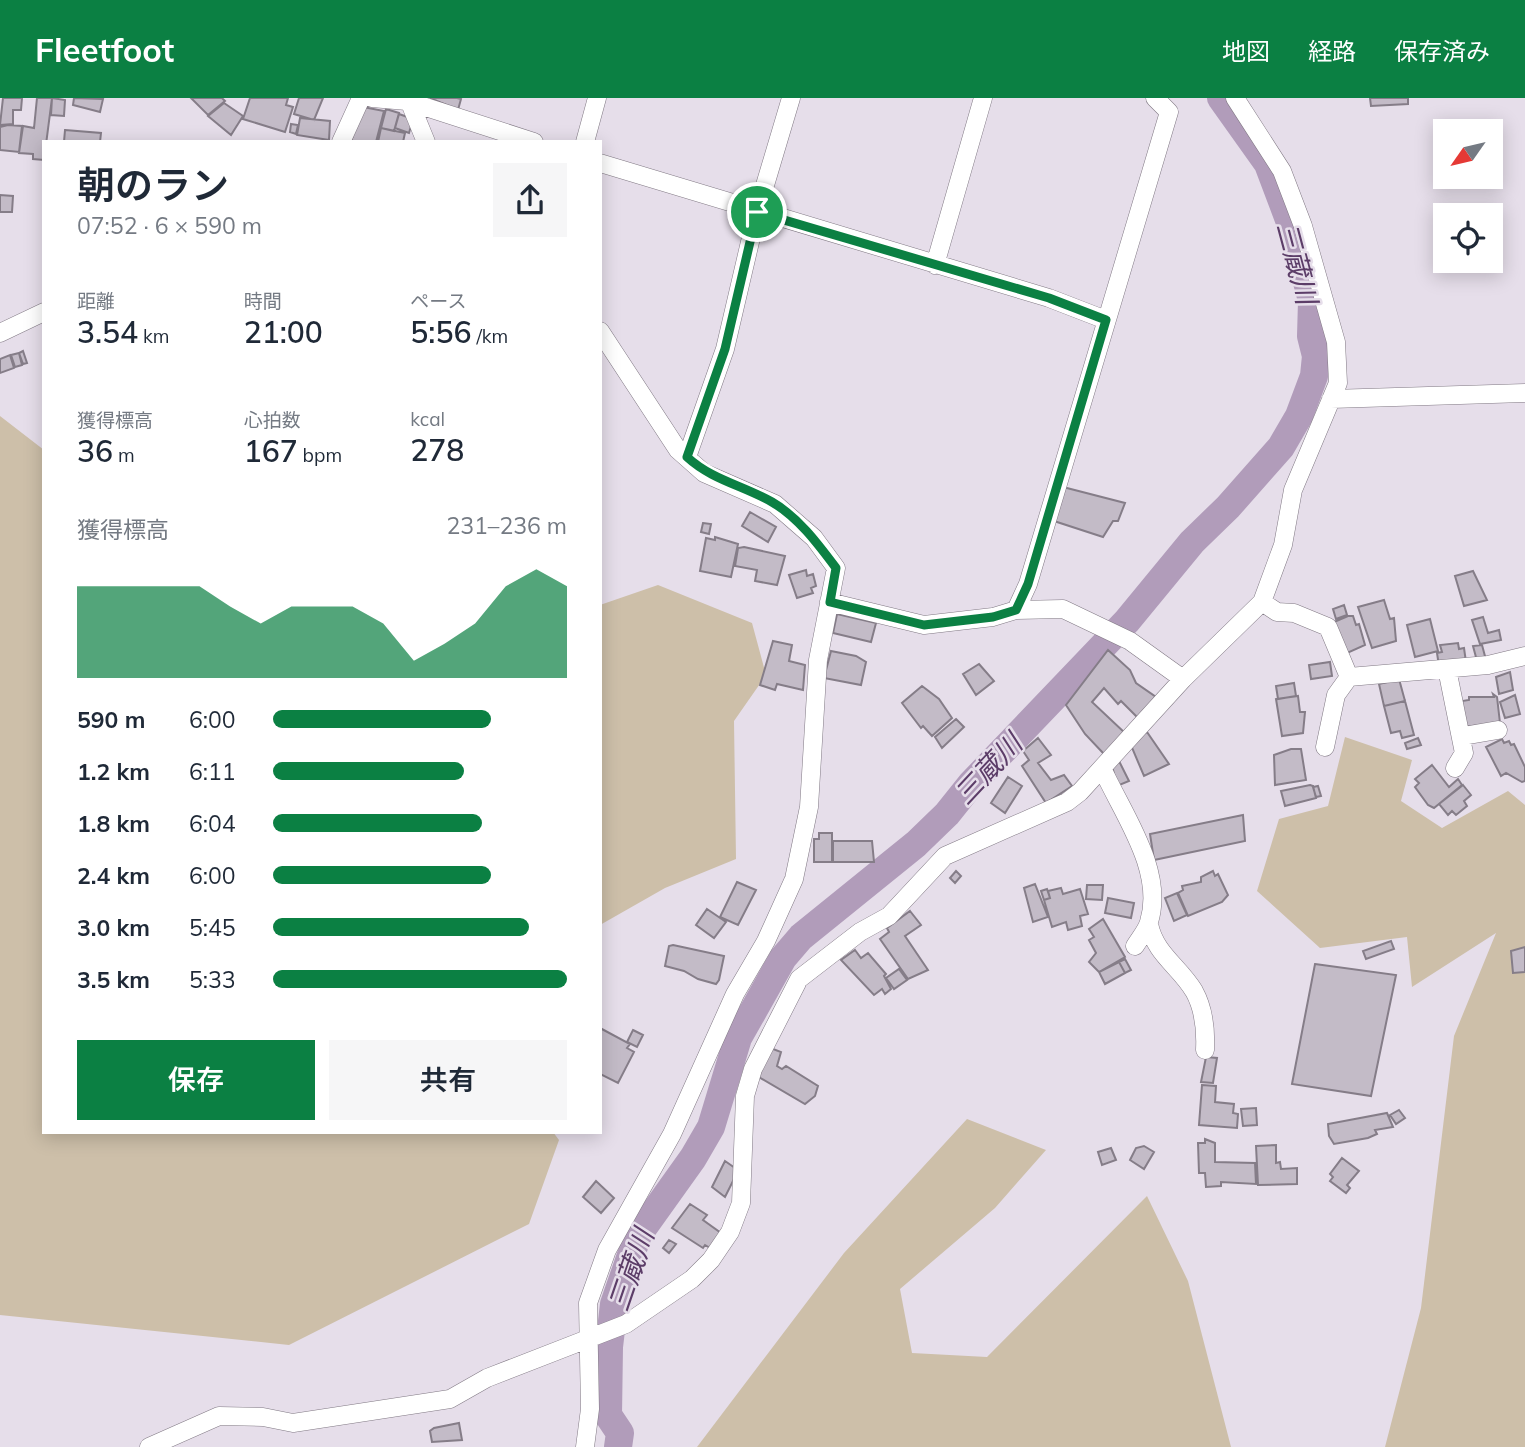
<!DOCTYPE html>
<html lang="ja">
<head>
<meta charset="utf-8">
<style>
	body { margin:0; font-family:Mulish,"Noto Sans JP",sans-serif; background:#f6f6f7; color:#1f2937; height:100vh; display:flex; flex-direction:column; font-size:26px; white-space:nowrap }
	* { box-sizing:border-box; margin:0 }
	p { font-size:23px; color:#747a83 }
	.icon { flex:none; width:38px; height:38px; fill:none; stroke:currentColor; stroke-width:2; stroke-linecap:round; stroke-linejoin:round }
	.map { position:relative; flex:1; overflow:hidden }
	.details { position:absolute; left:42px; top:42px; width:560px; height:994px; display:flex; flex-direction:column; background:#fff; border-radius:0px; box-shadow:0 4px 18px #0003 }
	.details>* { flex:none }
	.needle { width:46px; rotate:236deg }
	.fabs { position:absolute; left:1433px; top:21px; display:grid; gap:14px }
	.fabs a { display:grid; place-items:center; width:70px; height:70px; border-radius:0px; background:#fff; box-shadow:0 4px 18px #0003; font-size:35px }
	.pin { position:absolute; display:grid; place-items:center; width:60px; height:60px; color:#fff; margin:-30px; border:4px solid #fff; border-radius:50%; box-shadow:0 2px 7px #0007 }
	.round { display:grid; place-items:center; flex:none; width:74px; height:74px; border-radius:0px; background:#f6f6f7 }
	.overview { display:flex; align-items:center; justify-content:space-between; height:119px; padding:0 35px }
	h1 { font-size:38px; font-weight:600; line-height:52px }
	.metrics { display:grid; grid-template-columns:repeat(3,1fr); gap:10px; height:119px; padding:7px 35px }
	.metrics div { display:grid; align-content:center }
	.metrics b { font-size:30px; font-weight:600 }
	.metrics small { font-size:19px; font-weight:400 }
	.metrics p { font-size:19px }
	.chart { height:196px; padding:14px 35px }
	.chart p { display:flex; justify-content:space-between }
	.chart svg { width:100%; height:126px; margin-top:7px; fill:#0b8043; opacity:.7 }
	.primary-button { display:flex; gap:14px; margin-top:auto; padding:14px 35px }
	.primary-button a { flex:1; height:80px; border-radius:0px; background:#0b8043; color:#fff; font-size:28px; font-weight:600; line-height:80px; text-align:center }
	.primary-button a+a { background:#f6f6f7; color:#1f2937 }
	ul { padding:0 35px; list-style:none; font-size:23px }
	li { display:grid; grid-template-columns:112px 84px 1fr; align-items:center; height:52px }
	li i { height:18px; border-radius:9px; background:#0b8043 }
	header { display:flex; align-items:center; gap:42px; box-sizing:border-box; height:98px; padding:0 35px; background:#0b8043; color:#fff }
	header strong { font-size:33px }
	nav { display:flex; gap:38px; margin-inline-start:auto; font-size:24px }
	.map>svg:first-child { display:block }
	.green { fill:#cdbfa9 }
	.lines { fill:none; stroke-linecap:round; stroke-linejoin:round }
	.river { stroke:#b19cba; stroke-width:28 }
	.building { fill:#c3bbc7; stroke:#857d88; stroke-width:2 }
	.street-casing { stroke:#817984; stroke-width:19 }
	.street { stroke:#fff; stroke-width:18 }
	.route-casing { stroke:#fff; stroke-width:14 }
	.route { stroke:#0b8043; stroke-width:9 }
	.labels { text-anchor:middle; stroke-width:5; stroke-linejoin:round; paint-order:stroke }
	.water-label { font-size:28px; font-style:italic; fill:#5c3d68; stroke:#e6deea }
</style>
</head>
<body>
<header>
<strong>Fleetfoot</strong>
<nav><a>地図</a><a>経路</a><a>保存済み</a></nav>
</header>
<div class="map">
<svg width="1525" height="1349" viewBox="0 0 1525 1349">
	<rect width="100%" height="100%" fill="#e6deea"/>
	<path class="green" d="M0,318L44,352V1034H553L559,1042L529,1126L289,1247L0,1217Z
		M658,487L752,525L766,577L734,623L736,761L665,790L600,827V507Z
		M1345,639L1412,662L1401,703L1442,730L1508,693L1525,707V1349H1385L1421,1210L1454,938L1496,835L1412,889L1407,839L1320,850L1257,793L1279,721L1328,708Z
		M967,1021L1046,1052L995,1110L900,1191L912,1255L987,1259L1147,1098L1188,1183L1231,1349H697L844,1155Z"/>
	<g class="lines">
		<path class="river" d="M618,1349L620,1335L608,1317L609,1249L614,1206L638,1137L693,1060L711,1029L738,940L783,860L801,839L916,746L947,716L971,686L1127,523L1192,444L1228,409L1281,349L1299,318L1314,278L1316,258L1311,238L1312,203L1294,135L1268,66L1221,0"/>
	</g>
	<path class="building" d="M3,0H22L21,12H13V26L0,27Z
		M37,0H52L44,62L33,61V56L19,55L23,28L34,30Z
		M52,0L65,2L64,18L51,17Z
		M74,0L103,1L100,14L73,7Z
		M191,0H222L225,3L208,17Z
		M250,0H288L286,7L293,9L285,34L243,21Z
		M299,0H323L314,22L294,16Z
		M430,0H457L461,1L458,12Z
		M1370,0H1408V6L1371,8Z
		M224,5L243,18L231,37L208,18Z
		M363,9L384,13L376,44L351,43Z
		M386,11L399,15L394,33L381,30Z
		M399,16L413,21L409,35L395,30Z
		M300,20L330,23L329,42L297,37Z
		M291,26L298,27L296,36L290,34Z
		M8,27L22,28L19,54L0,52V29Z
		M381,30L405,35L403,44H378Z
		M65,32L101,35L100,44H64Z
		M0,97L13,98L12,114H0Z
		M23,253L27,265L23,266L19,255Z
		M19,255L22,267L15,269L11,257Z
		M10,257L14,270L0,275V261Z
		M1063,389L1125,405L1118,423H1113L1103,439L1054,423Z
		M750,414L776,429L768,444L742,428Z
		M703,425L711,426L709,436L701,434Z
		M715,439L738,446L731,479L700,473L706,440L715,442Z
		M744,449L785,458L777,487L755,483L757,472L735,468L738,450Z
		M806,472L807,478L813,476L816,488L811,490L813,495L797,500L789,477Z
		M1473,473L1487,502L1464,508L1455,478Z
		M1384,502L1390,521L1394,520L1396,543L1372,550L1358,509Z
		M1344,507L1347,517L1336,521L1333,511Z
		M837,516L876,525L871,544L833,535Z
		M1348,518H1353L1356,527L1359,526L1365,547L1345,556L1334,524Z
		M1483,519L1488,535L1499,532L1501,542L1480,546L1472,522Z
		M1430,521L1438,553L1415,559L1407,527Z
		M773,543L792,547L789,563L805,567L803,592L777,586L775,592L760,587Z
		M1458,545L1459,551L1464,550L1466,564L1439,568L1437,555L1442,554L1440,547Z
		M1482,547L1486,562L1477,563L1473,548Z
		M1108,552L1130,572L1136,585L1156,599L1138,620L1121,603L1118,606L1104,590L1092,604L1125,635L1104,656L1085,636L1066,607Z
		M831,553L856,558L866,564L861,587L824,580Z
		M1330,564L1332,578L1311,581L1309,567Z
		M979,566L994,583L976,597L963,576Z
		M1510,574L1513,592L1499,596L1496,579Z
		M1399,581L1405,603L1384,608L1379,586Z
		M1294,585L1296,598L1278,601L1276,588Z
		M922,588L939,601L952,620L932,638L923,628L921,630L902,605Z
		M1493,596L1497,599L1500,625L1464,629L1462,603L1469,602V599H1494Z
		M1515,597L1520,616L1505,620L1500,604Z
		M1298,598L1300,614H1305L1303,635L1282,638L1276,601Z
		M1405,603L1414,637L1402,640L1400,633L1391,635L1384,608Z
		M956,621L964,629L942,650L935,639Z
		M1147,634L1169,666L1144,678L1130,645Z
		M1038,640L1051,657L1038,665L1051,682L1064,677L1072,688L1046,705L1022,668L1029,662L1023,653Z
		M1418,640L1421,647L1407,651L1405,645Z
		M1502,641L1504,645L1509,643L1511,647L1514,646L1525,669V683L1522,684L1506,675L1501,678L1486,649Z
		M1291,651H1301L1306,682L1275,687L1274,657Z
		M1119,663L1129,683L1117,688L1112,668Z
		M1432,667L1449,689L1458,681L1462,687L1434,710L1428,707L1415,689L1419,685L1415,681Z
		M1008,679L1022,688L1005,715L991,705Z
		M1310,687L1313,688L1316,700L1285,708L1281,693Z
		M1463,687L1471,697L1464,703L1467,708L1456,717L1452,713L1448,717L1439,706Z
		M1318,688L1321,698L1316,699L1313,689Z
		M1243,717L1245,743L1154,762L1150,736Z
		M819,735H832V764H814V741H819Z
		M833,743H872L874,764H833Z
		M956,773L961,778L955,785L950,780Z
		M1213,773L1215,778L1218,776L1228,797L1222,804L1188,818L1178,795L1183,792L1182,788L1201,784V779Z
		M737,784L756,792L738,827L720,819Z
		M1035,786L1048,819L1033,824L1024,790Z
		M1087,787H1103L1102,802L1086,801Z
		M1061,790L1063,796L1080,791L1088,816L1080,818L1082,828L1068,832L1066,824L1052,829L1044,802L1050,800L1048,793Z
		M1047,791L1050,800L1044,802L1041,793Z
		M1177,795L1187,817L1174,823L1165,800Z
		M1108,800L1134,805L1131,820L1105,815Z
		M707,811L726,824L714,840L696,827Z
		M910,813L921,827L905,838L928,872L908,881L880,841L889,834L887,830Z
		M1103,821L1125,859L1099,874L1089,864L1096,855L1089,842L1094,839L1089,831Z
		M1391,843L1394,851L1366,861L1363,853Z
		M673,847L724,858L719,882L716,886L698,881L684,873L665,868L669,848Z
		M1525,849V874L1513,875L1511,853Z
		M855,852L861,860L868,855L886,876L884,878L891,891L885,896L882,891L874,897L841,862Z
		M1125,861L1131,872L1125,875L1119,864Z
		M1119,864L1125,875L1105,886L1099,874Z
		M1315,866L1396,877L1371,998L1292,986Z
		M899,871L907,882L894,891L886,880Z
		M600,930L630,946L627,950L634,954L618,985L600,976Z
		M633,932L643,937L637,949L627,944Z
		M768,949L781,954L777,968L782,971L786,968L818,988L815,998L805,1006L757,978Z
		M1206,959L1217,960L1213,985L1201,984Z
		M1202,987L1216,988L1215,1004L1234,1006L1233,1015L1238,1016L1237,1030L1199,1027Z
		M1256,1010L1257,1027L1243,1028L1241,1011Z
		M1399,1012L1405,1020L1396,1026L1390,1017Z
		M1387,1015L1393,1029L1375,1032L1377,1036L1368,1040L1334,1046L1329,1038L1328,1026Z
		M1205,1041L1215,1045V1064L1255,1065L1256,1086L1221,1084V1088L1206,1089L1205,1075H1199L1198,1045H1205Z
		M1276,1047V1065L1280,1064L1281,1071L1297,1070V1086L1258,1087L1256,1048Z
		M1144,1048L1154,1054L1144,1071L1130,1062L1136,1050Z
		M1111,1050L1116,1062L1102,1067L1098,1054Z
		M1342,1060L1359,1073L1347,1087L1350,1090L1346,1095L1330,1083L1333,1079L1330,1076Z
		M725,1063L735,1070V1079L725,1099L712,1089Z
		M596,1083L614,1100L601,1115L583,1099Z
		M690,1106L707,1117L703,1122L721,1135L710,1150L705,1147L703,1150L672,1130Z
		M669,1142L676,1146L669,1155L663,1150Z
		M459,1325L462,1342L432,1344L430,1333L434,1330Z"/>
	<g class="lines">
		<defs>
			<path id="street" d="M372,0L407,3L534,44
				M408,0L426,44
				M341,44L361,0
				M585,44L597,0
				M600,65L1049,200L1106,222
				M935,167L983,0
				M0,235L44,214
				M1331,301L1525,295
				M687,359L725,251L757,114L791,0
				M829,504L924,527L993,519L1016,512L1063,511L1130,543L1183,581
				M1262,504L1277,514L1294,515L1328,529L1349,579L1488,567L1525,558
				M1016,512L1028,486L1169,14L1155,0
				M1447,571L1464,655L1455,670
				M1463,638L1498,632
				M1325,649L1336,597L1349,579
				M1102,670C1122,715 1165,772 1149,824C1147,832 1140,840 1135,848
				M1149,826C1155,856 1179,868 1194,893C1204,911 1206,932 1205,952
				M149,1349L219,1318L263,1319L293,1325L450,1301L487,1280L626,1226L692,1181L711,1162L730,1134L741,1105L745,998L753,971L799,881L860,834L889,818L945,758L1067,704L1080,694L1183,581L1262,504L1283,447L1293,392L1338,285L1336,244L1303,128L1282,73L1235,0
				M585,1349L590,1311L588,1205L607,1152L672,1036L735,896L766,843L794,781L809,709L818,562L836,470L814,440L775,406L704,375L678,352L600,233"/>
		</defs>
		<use href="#street" class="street-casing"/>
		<use href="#street" class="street"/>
	</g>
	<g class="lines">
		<defs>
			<path id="route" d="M757,114L1049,200L1106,222L1028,486L1016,512L993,519L924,527L830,504L836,470C818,446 798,419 772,404C742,387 712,382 687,359L725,251Z"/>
		</defs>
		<use href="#route" class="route-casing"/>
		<use href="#route" class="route"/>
	</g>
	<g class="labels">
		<g class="water-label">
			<text transform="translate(1297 165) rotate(75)" y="10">三蔵川</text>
			<text transform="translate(988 671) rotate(-47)" y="10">三蔵川</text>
			<text transform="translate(631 1172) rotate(-71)" y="10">三蔵川</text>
		</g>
	</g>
</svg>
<div class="fabs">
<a><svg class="needle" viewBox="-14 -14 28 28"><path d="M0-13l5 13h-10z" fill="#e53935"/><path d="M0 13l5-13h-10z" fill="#747a83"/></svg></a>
<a><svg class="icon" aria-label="locate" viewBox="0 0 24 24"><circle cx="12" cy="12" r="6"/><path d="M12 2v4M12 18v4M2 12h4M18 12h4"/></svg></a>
</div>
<div class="pin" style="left:757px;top:114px;background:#1e9e55"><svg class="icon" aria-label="arrive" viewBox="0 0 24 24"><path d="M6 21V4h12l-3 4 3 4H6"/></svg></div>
<section class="details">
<div class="overview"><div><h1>朝のラン</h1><p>07:52 · 6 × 590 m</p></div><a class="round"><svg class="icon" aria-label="share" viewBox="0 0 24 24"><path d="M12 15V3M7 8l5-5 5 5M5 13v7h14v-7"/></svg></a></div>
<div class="metrics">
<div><p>距離</p><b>3.54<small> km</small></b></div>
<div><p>時間</p><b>21:00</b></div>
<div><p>ペース</p><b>5:56<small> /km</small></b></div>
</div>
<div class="metrics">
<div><p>獲得標高</p><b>36<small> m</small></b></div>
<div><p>心拍数</p><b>167<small> bpm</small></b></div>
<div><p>kcal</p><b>278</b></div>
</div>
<div class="chart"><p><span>獲得標高</span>231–236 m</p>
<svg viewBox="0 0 160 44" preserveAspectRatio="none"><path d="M0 44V12L10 12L20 12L30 12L40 12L50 19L60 25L70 19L80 19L90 19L100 25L110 38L120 32L130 25L140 12L150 6L160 12V44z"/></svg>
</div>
<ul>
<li><b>590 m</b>6:00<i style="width:74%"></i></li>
<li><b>1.2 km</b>6:11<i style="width:65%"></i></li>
<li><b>1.8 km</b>6:04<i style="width:71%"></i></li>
<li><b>2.4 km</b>6:00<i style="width:74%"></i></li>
<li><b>3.0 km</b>5:45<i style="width:87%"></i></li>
<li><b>3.5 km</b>5:33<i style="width:100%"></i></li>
</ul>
<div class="primary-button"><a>保存</a><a>共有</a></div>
</section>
</div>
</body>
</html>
